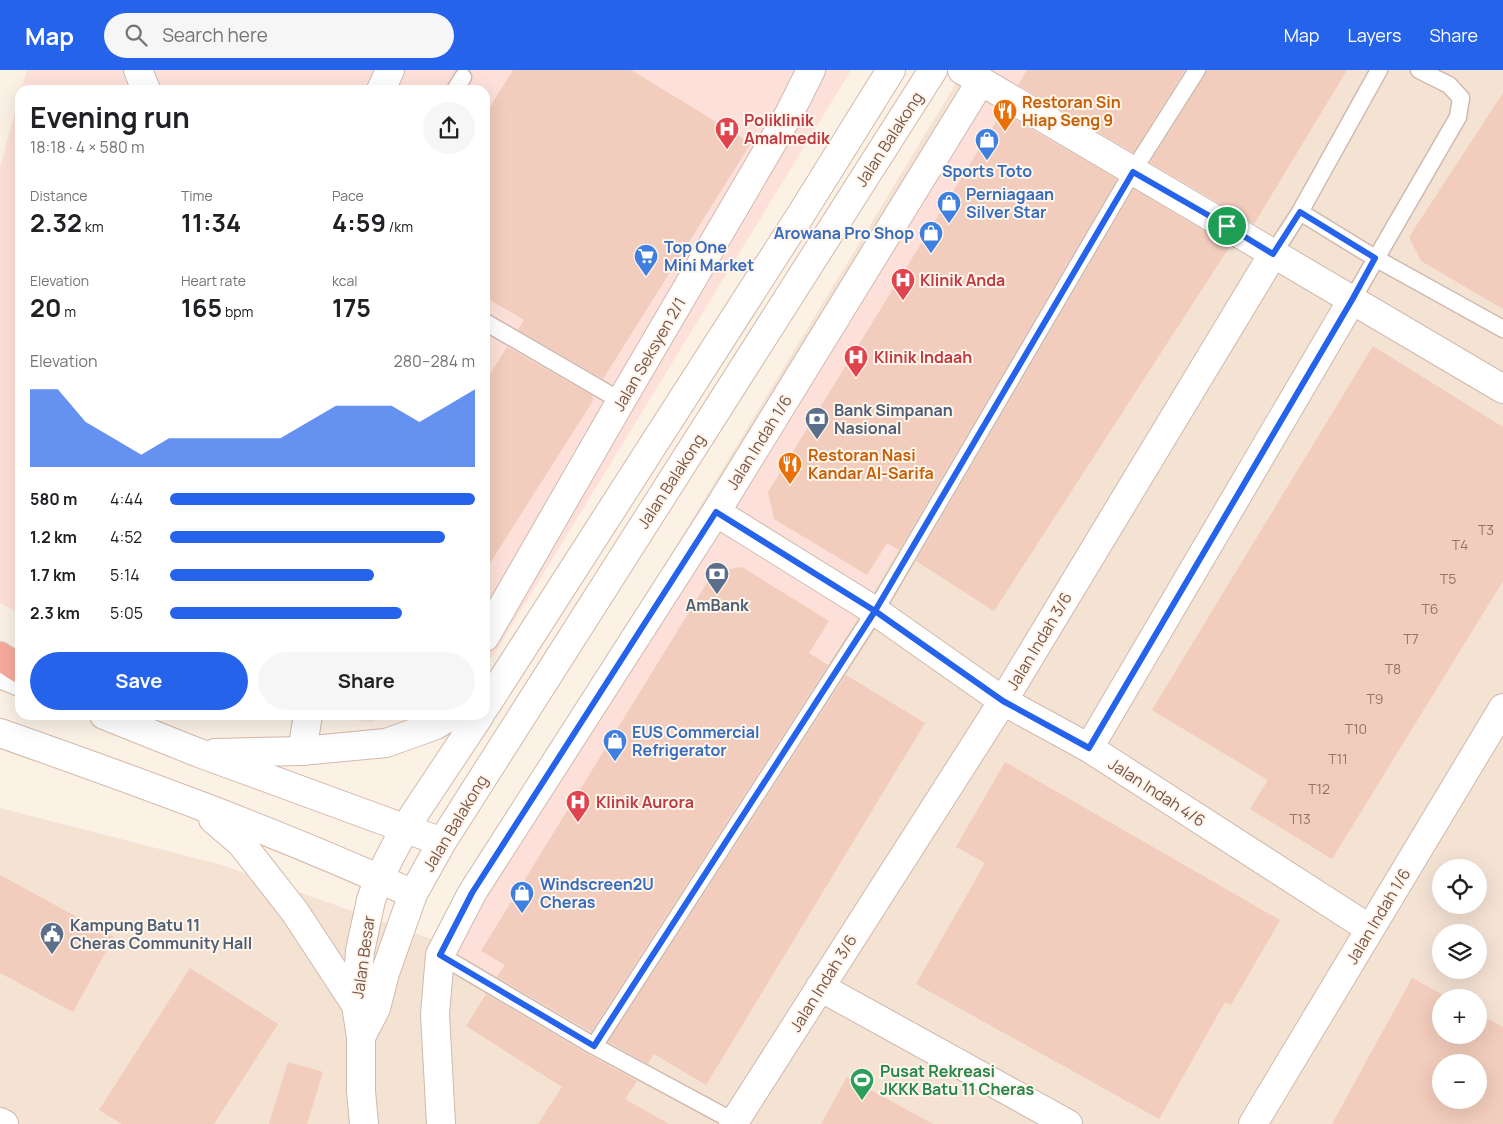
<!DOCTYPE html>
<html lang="en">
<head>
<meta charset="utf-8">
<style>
	body { margin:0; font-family:Manrope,sans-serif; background:#f6f6f6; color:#202124; height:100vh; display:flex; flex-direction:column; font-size:19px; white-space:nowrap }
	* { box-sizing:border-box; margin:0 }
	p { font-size:16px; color:#757577 }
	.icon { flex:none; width:28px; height:28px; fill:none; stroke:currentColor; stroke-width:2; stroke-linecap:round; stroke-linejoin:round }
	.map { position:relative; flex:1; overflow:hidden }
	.details { position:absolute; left:15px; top:15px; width:475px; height:635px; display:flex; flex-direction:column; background:#fff; border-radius:15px; box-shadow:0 5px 20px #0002 }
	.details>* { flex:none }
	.fabs { position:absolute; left:1432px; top:789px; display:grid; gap:10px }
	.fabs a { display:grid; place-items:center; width:55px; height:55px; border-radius:50%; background:#fff; box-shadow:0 5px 20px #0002; font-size:25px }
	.pin { position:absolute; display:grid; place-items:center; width:42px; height:42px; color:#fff; margin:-21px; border:2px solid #fff; border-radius:50%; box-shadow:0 1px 5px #0007 }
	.round { display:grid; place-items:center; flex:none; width:52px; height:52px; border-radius:26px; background:#f6f6f6 }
	.overview { display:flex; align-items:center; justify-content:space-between; height:85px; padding:0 15px }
	h1 { font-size:28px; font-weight:700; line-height:38px }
	.metrics { display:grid; grid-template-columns:repeat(3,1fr); gap:8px; height:85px; padding:5px 15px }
	.metrics div { display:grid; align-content:center }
	.metrics b { font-size:25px; font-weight:700 }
	.metrics small { font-size:14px; font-weight:400 }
	.metrics p { font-size:14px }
	.chart { height:140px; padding:10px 15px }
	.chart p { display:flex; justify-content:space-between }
	.chart svg { width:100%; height:90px; margin-top:5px; fill:#2563eb; opacity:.7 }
	.action { display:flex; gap:10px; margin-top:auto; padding:10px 15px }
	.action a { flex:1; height:58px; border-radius:30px; background:#2563eb; color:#fff; font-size:20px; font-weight:700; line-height:58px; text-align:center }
	.action a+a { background:#f6f6f6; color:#202124 }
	ul { padding:0 15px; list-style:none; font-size:16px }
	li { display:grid; grid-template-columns:80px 60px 1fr; align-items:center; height:38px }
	li i { height:12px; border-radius:6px; background:#2563eb }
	header { display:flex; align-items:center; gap:30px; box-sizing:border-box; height:70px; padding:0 25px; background:#2563eb; color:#fff }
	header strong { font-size:24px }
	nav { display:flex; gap:28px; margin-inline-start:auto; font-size:18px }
	.search { width:350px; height:45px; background:#f6f6f6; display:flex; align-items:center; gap:12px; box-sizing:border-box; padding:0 18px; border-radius:28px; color:#757577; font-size:19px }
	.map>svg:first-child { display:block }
	.residential { fill:#f4e2d3; fill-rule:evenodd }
	.commercial { fill:#fde0d9 }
	.building { fill:#f2ccbc; fill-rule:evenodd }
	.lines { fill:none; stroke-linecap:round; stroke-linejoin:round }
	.lane-casing { stroke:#d0b9ae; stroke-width:19 }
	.street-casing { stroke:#d0b9ae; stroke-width:30 }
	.secondary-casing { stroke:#d3b9ab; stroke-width:30 }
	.highway-casing { stroke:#d9cfcc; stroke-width:30 }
	.lane { stroke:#fff; stroke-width:16 }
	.street { stroke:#fff; stroke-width:28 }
	.secondary { stroke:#fff; stroke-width:28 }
	.highway { stroke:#f7aa9b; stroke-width:28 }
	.route-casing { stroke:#fff; stroke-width:10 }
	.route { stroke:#2563eb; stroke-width:6 }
	.labels { text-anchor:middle; stroke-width:4; stroke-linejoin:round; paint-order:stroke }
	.number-label { font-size:14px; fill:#957366 }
	.food-label { font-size:16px; font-weight:bold; fill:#c56008; stroke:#fff5eb; text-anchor:start }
	.health-label { font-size:16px; font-weight:bold; fill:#be3a42; stroke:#fff5eb; text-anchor:start }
	.street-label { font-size:16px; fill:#76554a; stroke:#fff5eb }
	.shop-label { font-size:16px; font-weight:bold; fill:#366cbe; stroke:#fff5eb; text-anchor:start }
	.service-label { font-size:16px; font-weight:bold; fill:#4e5e75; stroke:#fff5eb; text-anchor:start }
	.leisure-label { font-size:16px; font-weight:bold; fill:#27864d; stroke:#fff5eb; text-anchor:start }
</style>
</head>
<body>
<header>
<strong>Map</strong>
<div class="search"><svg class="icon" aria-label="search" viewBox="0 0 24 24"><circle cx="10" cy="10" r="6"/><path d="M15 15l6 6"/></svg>Search here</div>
<nav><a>Map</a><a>Layers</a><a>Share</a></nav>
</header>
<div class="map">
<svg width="1503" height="1054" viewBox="0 0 1503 1054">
	<rect width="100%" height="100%" fill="#fcf1e5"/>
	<path class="residential" d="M964,0H1503V1054H0V738L222,795L437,871ZM1441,798H1479V835H1441ZM1441,862H1479V900H1441ZM1441,928H1479V965H1441ZM1441,992H1479V1030H1441Z"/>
	<path class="commercial" d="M27,0H851L493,586L485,591V20H21Z
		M986,0H1188L1119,109L793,654L591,965L456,885L478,838Z
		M20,24V544L0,533V97Z
		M311,645H384L372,652Z"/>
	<path class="building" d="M513,0H631L751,73L603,309L518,260L524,250L485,227V45Z
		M1027,0H1185L1133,83L1018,15Z
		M1207,0H1347L1254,154L1150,93L1205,5Z
		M1503,23V239L1421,191L1409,167Z
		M1002,42L1117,109L899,480L887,473L867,505L774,449L768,422Z
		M1134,119L1230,176L994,541L916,491Z
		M1373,276L1503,357V511L1332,789L1250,739L1268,710L1152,640Z
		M507,277L593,326L592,328L594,329L485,501V312Z
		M742,497L829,551L809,583L828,595L591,962L497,907L505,895L481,881L705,516L716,501Z
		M846,605L925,653L706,1015L654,984L648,994L608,972Z
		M1005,692L1280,850L1231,935L1225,932L1159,1049L916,914L985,793L956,777Z
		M0,805L114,867L73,942L0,903Z
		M190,898L278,954L214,1054H122L99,1040Z
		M1412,908L1449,928H1441V965H1479V944L1503,957V1054H1332ZM1441,992H1479V1030H1441Z
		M486,924L589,985L637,1011L625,1029L669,1054H538L562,1017L466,956Z
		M288,992L323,1002L307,1054H269Z
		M847,1007L933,1054H821Z"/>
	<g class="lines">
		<defs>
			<path id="lane" d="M455,20L463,7
				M1300,142L1375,188L1503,259
				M1273,184L1300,142L1379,0
				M1352,230L1458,47L1461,28L1449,15L1419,0
				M485,252L621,331
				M440,885L594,976L735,1052
				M594,976L875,541L1133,101L1197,0"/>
			<path id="street" d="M138,0L146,20
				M962,0L1503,319
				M381,20L390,0
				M716,442L875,541L1003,631L1089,678L1370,859
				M485,567L621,331L789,44L811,0
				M1089,678L1352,230
				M302,681L308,645
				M820,917L1068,1054
				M0,1052L4,1054
				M441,1054L435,944L440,885L472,823L716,442L981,11
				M733,1054L1003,631L1273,184
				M1253,1054L1503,638"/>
			<path id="secondary" d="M0,604L20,612
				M485,637L800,146L891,0
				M104,645L199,683L442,772
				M0,663C139,712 278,762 413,824
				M215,683L302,681L386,673L436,655L452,645
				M213,749L241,773L295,842L356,935
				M361,967L376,938L385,903L413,824L442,772L933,0
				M364,1054L361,1021V967L356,935L360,881L371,830L379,808L405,758L480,645"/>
			<path id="highway" d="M0,586L20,599"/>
		</defs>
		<use href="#lane" class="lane-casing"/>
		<use href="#street" class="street-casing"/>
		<use href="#secondary" class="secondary-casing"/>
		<use href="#highway" class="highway-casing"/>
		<use href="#lane" class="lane"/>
		<use href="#street" class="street"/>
		<use href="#secondary" class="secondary"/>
		<use href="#highway" class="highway"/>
	</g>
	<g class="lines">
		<defs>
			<path id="route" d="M1227,156L1133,102L875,541L716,442L472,823L440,885L594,976L875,541L1003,631L1089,678L1352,230L1375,188L1300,142L1273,184L1227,156"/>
		</defs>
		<use href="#route" class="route-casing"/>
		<use href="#route" class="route"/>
	</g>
	<defs>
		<symbol id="restaurant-pin" viewBox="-11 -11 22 30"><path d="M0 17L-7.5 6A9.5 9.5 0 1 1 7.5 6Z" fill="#e8710a" stroke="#fff5eb"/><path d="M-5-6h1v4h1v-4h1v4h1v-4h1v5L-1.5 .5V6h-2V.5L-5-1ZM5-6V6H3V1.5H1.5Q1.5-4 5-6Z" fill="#fff"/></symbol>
		<symbol id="hospital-pin" viewBox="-11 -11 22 30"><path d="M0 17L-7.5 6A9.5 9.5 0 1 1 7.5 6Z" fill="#e0444e" stroke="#fff5eb"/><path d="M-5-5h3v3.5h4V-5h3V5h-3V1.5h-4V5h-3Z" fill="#fff"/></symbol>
		<symbol id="shop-pin" viewBox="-11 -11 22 30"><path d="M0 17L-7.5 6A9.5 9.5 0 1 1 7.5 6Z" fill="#3f7fe0" stroke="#fff5eb"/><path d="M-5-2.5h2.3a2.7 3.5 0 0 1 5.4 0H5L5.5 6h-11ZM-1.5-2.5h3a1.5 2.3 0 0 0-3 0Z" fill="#fff"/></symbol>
		<symbol id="supermarket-pin" viewBox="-11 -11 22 30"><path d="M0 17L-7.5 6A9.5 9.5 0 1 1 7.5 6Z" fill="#3f7fe0" stroke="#fff5eb"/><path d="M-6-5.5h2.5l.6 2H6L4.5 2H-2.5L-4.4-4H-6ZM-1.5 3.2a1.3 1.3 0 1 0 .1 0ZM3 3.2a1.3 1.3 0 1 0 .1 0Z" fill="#fff"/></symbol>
		<symbol id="bank-pin" viewBox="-11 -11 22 30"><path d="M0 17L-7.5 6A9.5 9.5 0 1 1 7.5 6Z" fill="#5c6f8a" stroke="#fff5eb"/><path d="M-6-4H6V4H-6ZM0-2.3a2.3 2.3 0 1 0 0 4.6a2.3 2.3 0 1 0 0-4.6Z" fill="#fff"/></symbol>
		<symbol id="civic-pin" viewBox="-11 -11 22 30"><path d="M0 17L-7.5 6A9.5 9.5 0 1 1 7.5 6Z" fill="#5c6f8a" stroke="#fff5eb"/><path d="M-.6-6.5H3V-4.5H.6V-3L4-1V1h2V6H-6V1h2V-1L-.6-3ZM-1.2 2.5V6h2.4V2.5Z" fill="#fff"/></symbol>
		<symbol id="stadium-pin" viewBox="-11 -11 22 30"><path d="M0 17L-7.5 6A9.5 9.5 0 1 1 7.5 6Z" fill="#2e9e5b" stroke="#fff5eb"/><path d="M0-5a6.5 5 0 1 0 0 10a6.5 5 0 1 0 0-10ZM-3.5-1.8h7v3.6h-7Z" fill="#fff"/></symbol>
	</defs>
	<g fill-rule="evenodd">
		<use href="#restaurant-pin" x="991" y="27" width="28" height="38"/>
		<use href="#hospital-pin" x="713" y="45" width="28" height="38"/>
		<use href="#shop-pin" x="973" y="56" width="28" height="38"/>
		<use href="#shop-pin" x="935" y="119" width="28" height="38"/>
		<use href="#shop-pin" x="917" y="149" width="28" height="38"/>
		<use href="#supermarket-pin" x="632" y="172" width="28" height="38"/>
		<use href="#hospital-pin" x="889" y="196" width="28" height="38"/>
		<use href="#hospital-pin" x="842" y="273" width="28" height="38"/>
		<use href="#bank-pin" x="803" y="335" width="28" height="38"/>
		<use href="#restaurant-pin" x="776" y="380" width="28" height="38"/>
		<use href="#bank-pin" x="703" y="490" width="28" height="38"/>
		<use href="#shop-pin" x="601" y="657" width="28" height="38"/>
		<use href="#hospital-pin" x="564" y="718" width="28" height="38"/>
		<use href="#shop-pin" x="508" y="809" width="28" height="38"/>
		<use href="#civic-pin" x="38" y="850" width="28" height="38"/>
		<use href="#stadium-pin" x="848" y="996" width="28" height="38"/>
	</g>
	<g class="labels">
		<g class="number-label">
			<text x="1486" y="465">T3</text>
			<text x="1460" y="480">T4</text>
			<text x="1448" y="514">T5</text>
			<text x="1430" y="544">T6</text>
			<text x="1411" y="574">T7</text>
			<text x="1393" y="604">T8</text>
			<text x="1375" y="634">T9</text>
			<text x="1356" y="664">T10</text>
			<text x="1338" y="694">T11</text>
			<text x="1319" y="724">T12</text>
			<text x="1300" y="754">T13</text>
		</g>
		<g class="food-label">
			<text x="1022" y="38">Restoran Sin<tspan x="1022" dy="18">Hiap Seng 9</tspan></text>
			<text x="808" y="391">Restoran Nasi<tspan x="808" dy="18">Kandar Al-Sarifa</tspan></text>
		</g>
		<g class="health-label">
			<text x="744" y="56">Poliklinik<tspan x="744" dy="18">Amalmedik</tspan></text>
			<text x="920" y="216">Klinik Anda</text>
			<text x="874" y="293">Klinik Indaah</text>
			<text x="596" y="738">Klinik Aurora</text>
		</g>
		<g class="street-label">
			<text transform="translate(889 69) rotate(-57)" y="6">Jalan Balakong</text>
			<text transform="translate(649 284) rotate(-60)" y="6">Jalan Seksyen 2/1</text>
			<text transform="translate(759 372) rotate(-58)" y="6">Jalan Indah 1/6</text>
			<text transform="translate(671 411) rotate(-57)" y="6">Jalan Balakong</text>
			<text transform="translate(1039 571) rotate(-59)" y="6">Jalan Indah 3/6</text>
			<text transform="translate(1157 722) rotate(33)" y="6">Jalan Indah 4/6</text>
			<text transform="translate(455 753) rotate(-59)" y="6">Jalan Balakong</text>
			<text transform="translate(1378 846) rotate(-59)" y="6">Jalan Indah 1/6</text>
			<text transform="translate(363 887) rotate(-82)" y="6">Jalan Besar</text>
			<text transform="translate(823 913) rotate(-58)" y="6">Jalan Indah 3/6</text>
		</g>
		<g class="shop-label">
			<text x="987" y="107" text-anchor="middle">Sports Toto</text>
			<text x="966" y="130">Perniagaan<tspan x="966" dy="18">Silver Star</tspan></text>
			<text x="914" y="169" text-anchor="end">Arowana Pro Shop</text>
			<text x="664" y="183">Top One<tspan x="664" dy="18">Mini Market</tspan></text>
			<text x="632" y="668">EUS Commercial<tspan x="632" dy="18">Refrigerator</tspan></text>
			<text x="540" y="820">Windscreen2U<tspan x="540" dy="18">Cheras</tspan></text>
		</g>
		<g class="service-label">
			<text x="834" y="346">Bank Simpanan<tspan x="834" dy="18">Nasional</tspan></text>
			<text x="717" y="541" text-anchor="middle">AmBank</text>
			<text x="70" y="861">Kampung Batu 11<tspan x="70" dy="18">Cheras Community Hall</tspan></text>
		</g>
		<g class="leisure-label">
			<text x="880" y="1007">Pusat Rekreasi<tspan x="880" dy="18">JKKK Batu 11 Cheras</tspan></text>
		</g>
	</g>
</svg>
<div class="fabs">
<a><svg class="icon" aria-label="locate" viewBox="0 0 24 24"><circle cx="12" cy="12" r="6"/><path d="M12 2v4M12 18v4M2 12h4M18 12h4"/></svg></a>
<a><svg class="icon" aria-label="layers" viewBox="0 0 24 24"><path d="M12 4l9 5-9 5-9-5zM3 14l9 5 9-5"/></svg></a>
<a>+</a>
<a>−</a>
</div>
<div class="pin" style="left:1227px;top:156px;background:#1e9e55"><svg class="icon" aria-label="arrive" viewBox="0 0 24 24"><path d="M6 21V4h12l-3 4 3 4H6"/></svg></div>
<section class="details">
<div class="overview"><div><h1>Evening run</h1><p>18:18 · 4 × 580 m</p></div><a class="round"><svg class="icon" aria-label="share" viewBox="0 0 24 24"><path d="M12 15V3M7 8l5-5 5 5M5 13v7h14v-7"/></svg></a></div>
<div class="metrics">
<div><p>Distance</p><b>2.32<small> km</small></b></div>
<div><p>Time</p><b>11:34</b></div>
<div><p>Pace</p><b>4:59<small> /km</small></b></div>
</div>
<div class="metrics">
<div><p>Elevation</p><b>20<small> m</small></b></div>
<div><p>Heart rate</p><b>165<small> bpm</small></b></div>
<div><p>kcal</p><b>175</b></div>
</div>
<div class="chart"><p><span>Elevation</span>280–284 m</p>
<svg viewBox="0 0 160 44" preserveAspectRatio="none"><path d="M0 44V6L10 6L20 22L30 30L40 38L50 30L60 30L70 30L80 30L90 30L100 22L110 14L120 14L130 14L140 22L150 14L160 6V44z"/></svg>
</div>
<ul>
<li><b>580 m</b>4:44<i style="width:100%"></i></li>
<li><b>1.2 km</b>4:52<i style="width:90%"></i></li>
<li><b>1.7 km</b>5:14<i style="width:67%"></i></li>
<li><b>2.3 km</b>5:05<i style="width:76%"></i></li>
</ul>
<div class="action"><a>Save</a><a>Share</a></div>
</section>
</div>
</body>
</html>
